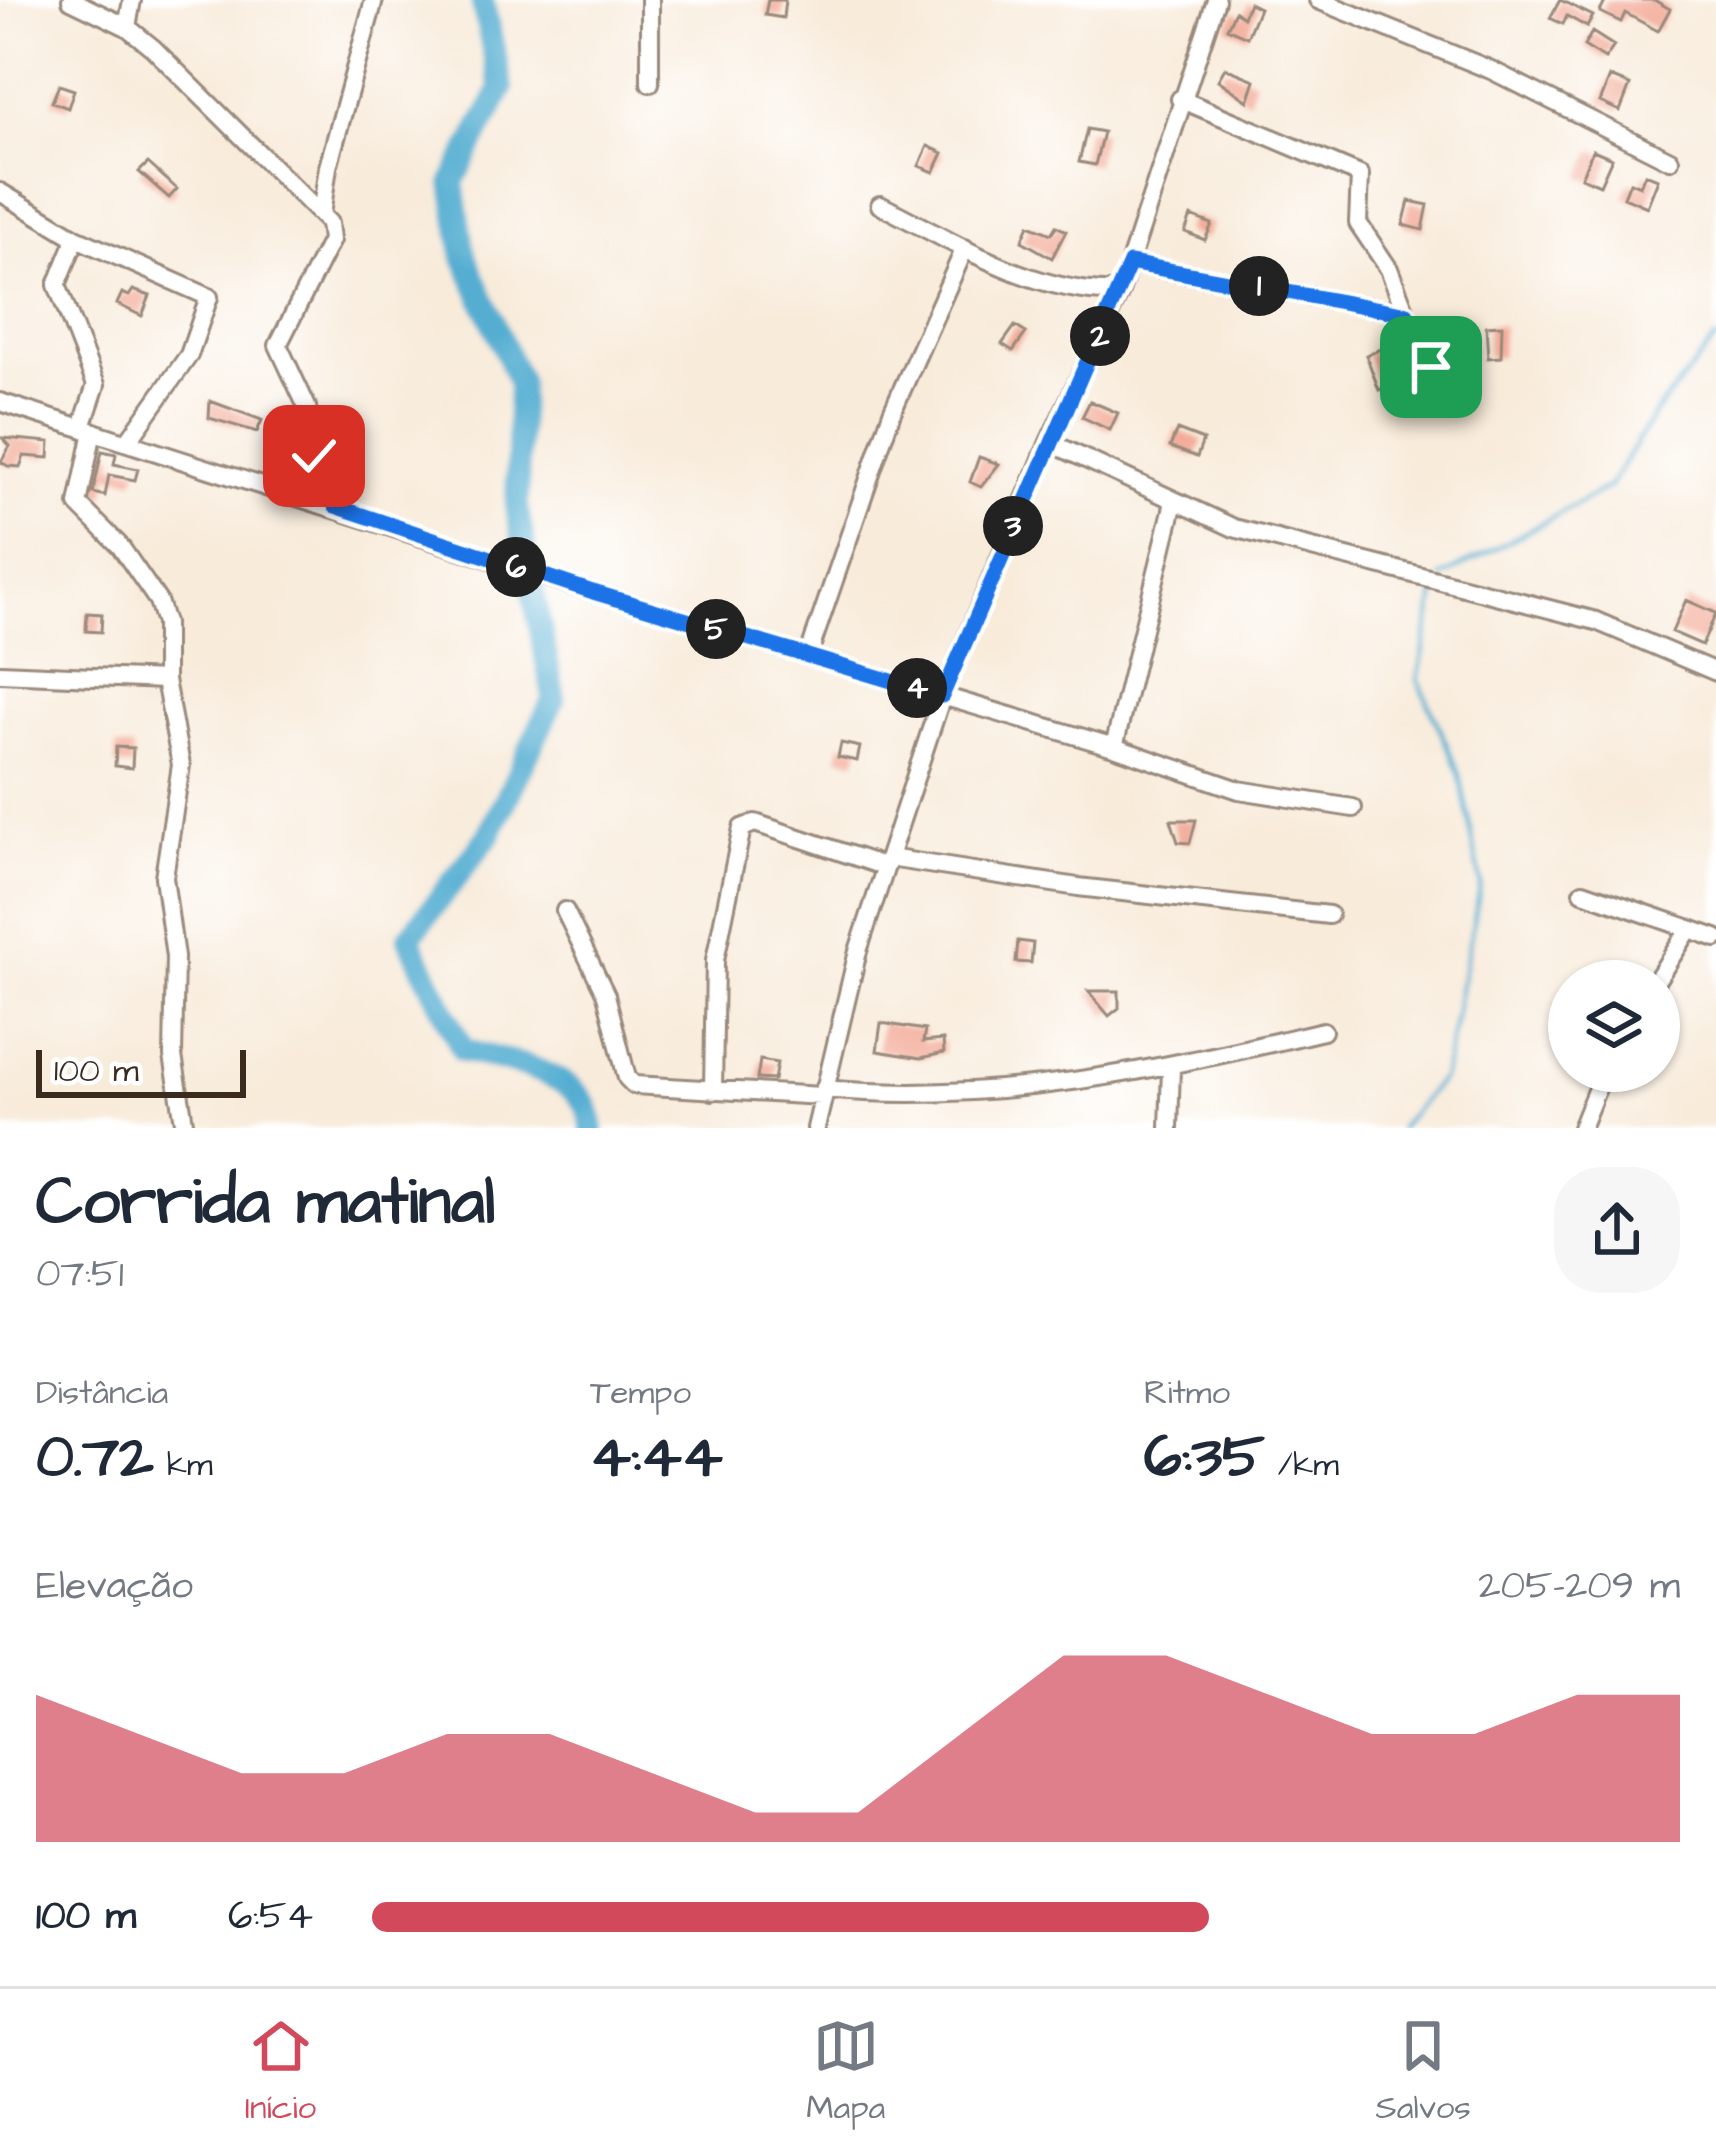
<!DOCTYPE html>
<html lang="pt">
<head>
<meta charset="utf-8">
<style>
	body { margin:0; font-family:"Architects Daughter",sans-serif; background:#f6f6f7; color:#1f2937; height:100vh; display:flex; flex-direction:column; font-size:45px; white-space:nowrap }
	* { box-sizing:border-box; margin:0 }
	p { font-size:39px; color:#747a83 }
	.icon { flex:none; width:66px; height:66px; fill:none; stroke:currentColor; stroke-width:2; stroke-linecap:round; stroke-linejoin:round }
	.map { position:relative; height:1128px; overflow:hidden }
	.drawer { display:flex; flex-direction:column; background:#fff; flex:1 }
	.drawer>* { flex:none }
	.tools { position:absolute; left:1548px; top:960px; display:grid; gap:24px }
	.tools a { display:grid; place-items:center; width:132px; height:132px; border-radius:50%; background:#fff; box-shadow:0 3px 9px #0004; font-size:60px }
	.scale { position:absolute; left:36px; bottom:30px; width:210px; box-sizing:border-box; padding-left:12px; border:6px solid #3b2a1e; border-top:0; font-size:33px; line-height:42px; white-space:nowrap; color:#3b2a1e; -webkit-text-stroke:9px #fff; paint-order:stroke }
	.pin { position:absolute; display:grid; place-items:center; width:102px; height:102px; color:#fff; margin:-51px; border-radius:24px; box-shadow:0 6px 18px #0006 }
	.km { position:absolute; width:60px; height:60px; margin:-30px; border-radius:50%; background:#222; color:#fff; font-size:33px; line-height:60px; text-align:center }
	.round { display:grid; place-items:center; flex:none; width:126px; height:126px; border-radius:48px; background:#f6f6f7 }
	.head { display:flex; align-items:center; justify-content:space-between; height:204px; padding:0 36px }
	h1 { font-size:66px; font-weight:800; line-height:90px }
	.stats { display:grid; grid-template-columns:repeat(3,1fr); gap:18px; height:204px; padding:12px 36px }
	.stats div { display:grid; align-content:center }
	.stats b { font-size:60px; font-weight:800 }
	.stats small { font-size:33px; font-weight:400 }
	.stats p { font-size:33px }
	.chart { height:336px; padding:24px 36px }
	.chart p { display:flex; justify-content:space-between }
	.chart svg { width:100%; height:216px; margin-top:12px; fill:#d1495b; opacity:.7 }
	ul { padding:0 36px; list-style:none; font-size:39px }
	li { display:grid; grid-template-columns:192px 144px 1fr; align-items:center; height:90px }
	li i { height:30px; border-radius:15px; background:#d1495b }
	.menu { display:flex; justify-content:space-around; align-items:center; height:168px; border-top:3px solid #e0e1e3; background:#fff; font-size:33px; color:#747a83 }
	.menu a { display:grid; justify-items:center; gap:6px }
	.menu .on { color:#d1495b }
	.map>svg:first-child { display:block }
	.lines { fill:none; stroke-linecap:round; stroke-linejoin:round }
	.stream { stroke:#55aed2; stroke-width:4.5 }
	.river { stroke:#55aed2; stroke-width:24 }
	.building { fill:#f3a894 }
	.minor-casing { stroke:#9a8a7c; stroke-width:22 }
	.minor { stroke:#fff; stroke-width:16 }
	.route-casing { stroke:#fff; stroke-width:24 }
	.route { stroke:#1a73e8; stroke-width:15 }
</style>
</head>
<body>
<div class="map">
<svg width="1716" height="1128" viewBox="0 0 1716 1128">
	<rect width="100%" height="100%" fill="#fff"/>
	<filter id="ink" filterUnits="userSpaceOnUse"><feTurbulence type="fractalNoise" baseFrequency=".00833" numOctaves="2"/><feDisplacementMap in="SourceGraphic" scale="24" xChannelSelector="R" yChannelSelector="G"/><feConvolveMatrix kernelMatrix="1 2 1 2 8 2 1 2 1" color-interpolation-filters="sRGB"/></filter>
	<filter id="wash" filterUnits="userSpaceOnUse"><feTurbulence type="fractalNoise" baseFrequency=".004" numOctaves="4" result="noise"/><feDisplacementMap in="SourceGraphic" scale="48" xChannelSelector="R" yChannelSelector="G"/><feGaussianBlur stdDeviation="2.7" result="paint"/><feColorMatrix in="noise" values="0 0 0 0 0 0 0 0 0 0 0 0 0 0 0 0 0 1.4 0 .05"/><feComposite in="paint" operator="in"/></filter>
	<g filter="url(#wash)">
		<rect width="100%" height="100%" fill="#f8ebda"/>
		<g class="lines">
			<path class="stream" d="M1442,577L1609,487L1655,413L1716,339
				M1399,1128L1443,1077L1481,883L1460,775L1418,679L1437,586"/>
			<path class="river" d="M482,0L502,88L453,182L464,255L519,382L517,510L554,698L489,835L409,938L463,1050C505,1063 591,1071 592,1128"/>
		</g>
		<g id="blocks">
			<path class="building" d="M768,0H785L783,18L765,15Z
				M1560,0L1593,16L1587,27L1567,16L1563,24L1550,18Z
				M1606,0H1654L1670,9L1658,31L1625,13L1621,22L1600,12Z
				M1249,3L1259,8L1247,37L1227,28L1235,11L1243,17Z
				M1592,32L1614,46L1605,59L1584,46Z
				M1225,68L1255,80L1248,101L1218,80Z
				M1610,77L1630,85L1620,111L1600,102Z
				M59,85L74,90L68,108L52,102Z
				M1087,129L1103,132L1095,165L1079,162Z
				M928,146L943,153L934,172L919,166Z
				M1593,150L1612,158L1600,185L1581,177Z
				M148,163L177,189L169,198L139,172Z
				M1645,174L1658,179L1647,207L1624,197L1630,182L1640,186Z
				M1409,201L1428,205L1423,230L1403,225Z
				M1191,216L1212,224L1205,240L1185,232Z
				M1029,225L1051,234L1056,226L1066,231L1052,258L1022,241Z
				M133,290L150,296L142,316L117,304L122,293L129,296Z
				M1502,325L1501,357L1488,358L1486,326Z
				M1015,326L1026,333L1013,351L1002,344Z
				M1389,346L1391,351L1399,348L1410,379L1379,390L1366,355Z
				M210,401L262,420L257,432L209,418Z
				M1090,401L1118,413L1110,430L1082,417Z
				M1177,430L1203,440L1197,457L1170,447Z
				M3,438L50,442L49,458L24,456L20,467L8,466L1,462L10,446Z
				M102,451L116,454L114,464L138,469L135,480L109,475L105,496L93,493Z
				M979,457L999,464L981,487L970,482Z
				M1686,600L1716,613L1702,645L1672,632Z
				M87,613L102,614L101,632L86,631Z
				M841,743L860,747L857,761L838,757Z
				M116,747L133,748L132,768L115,766Z
				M1171,820H1196L1190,843L1178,842Z
				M1018,941L1033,943L1031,963L1016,962Z
				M1088,991H1119V1008L1109,1016Z
				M881,1023L925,1030L923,1042L943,1040L944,1053L921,1058L877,1051Z
				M760,1060L777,1063L774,1080L757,1079Z"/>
		</g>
	</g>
	<g filter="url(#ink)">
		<use href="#blocks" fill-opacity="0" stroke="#9a8a7c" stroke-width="3"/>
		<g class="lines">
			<defs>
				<path id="minor" d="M71,0L127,27L153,48L329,223L331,240L278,345L307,407L314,456L335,506
					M650,0V83
					M1318,0L1491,70L1670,160
					M127,27L132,0
					M1180,99L1360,175L1358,223L1389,269L1423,356L1457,389
					M0,192L76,238L209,297L189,355L128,441
					M880,205C956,243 1034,295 1120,292
					M321,215L328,167L374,0
					M76,238L57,285L96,385L82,427
					M1130,263L1407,314
					M0,402L593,592L1114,747L1239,790L1353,808
					M93,431L78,504L120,546L158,601L165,623V680L181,765L164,877L175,957L173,1056L185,1128
					M1049,442L1234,528L1596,621L1716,672
					M808,656L892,412L965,248
					M0,673L165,680
					M1114,747L1174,502
					M889,858L1078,887L1329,915
					M1583,892L1716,938
					M565,911L606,995L627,1078L634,1085L822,1096
					M1656,981L1688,931
					M824,1089C995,1105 1158,1070 1323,1031
					M713,1091L715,960L742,828L755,823L886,867
					M816,1128L858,951L942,696L1049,442L1120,292L1216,0
					M1169,1128L1171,1068
					M1581,1128L1604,1071"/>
			</defs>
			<use href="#minor" class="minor-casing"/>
			<use href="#minor" class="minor"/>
		</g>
	</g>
	<g class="lines" filter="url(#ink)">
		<defs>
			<path id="route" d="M314,456L335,506L593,592L942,696L1130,263L1407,314L1431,367"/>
		</defs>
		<use href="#route" class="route-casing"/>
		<use href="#route" class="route"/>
	</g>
</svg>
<div class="tools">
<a><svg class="icon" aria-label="layers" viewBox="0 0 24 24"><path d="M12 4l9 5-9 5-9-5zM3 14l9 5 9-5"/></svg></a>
</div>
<div class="scale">100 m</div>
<div class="pin" style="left:1431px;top:367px;background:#1e9e55"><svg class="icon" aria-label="arrive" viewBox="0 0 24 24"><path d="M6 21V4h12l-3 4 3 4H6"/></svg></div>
<div class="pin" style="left:314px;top:456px;background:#d93025"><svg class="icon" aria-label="check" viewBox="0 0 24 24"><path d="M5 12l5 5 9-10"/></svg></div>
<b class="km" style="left:1259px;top:286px">1</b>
<b class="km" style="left:1100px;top:336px">2</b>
<b class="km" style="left:1013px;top:526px">3</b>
<b class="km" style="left:917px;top:688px">4</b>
<b class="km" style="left:716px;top:629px">5</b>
<b class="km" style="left:516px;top:567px">6</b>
</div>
<section class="drawer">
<div class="head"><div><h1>Corrida matinal</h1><p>07:51</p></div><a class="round"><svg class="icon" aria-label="share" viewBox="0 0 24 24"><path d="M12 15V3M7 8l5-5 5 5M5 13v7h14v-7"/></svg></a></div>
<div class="stats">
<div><p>Distância</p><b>0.72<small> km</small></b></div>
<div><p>Tempo</p><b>4:44</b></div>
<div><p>Ritmo</p><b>6:35<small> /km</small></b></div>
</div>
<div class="chart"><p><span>Elevação</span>205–209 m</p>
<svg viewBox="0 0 160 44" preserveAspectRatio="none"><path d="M0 44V14L10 22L20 30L30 30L40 22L50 22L60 30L70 38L80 38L90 22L100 6L110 6L120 14L130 22L140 22L150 14L160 14V44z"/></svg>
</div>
<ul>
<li><b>100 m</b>6:54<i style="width:64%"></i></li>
</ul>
</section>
<nav class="menu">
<a class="on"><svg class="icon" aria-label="home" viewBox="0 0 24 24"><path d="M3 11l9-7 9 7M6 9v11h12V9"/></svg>Início</a>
<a><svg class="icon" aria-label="map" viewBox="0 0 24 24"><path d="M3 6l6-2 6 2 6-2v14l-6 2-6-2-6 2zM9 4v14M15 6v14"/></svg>Mapa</a>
<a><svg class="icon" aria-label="saved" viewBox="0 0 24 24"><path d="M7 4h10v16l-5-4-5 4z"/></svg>Salvos</a>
</nav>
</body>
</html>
